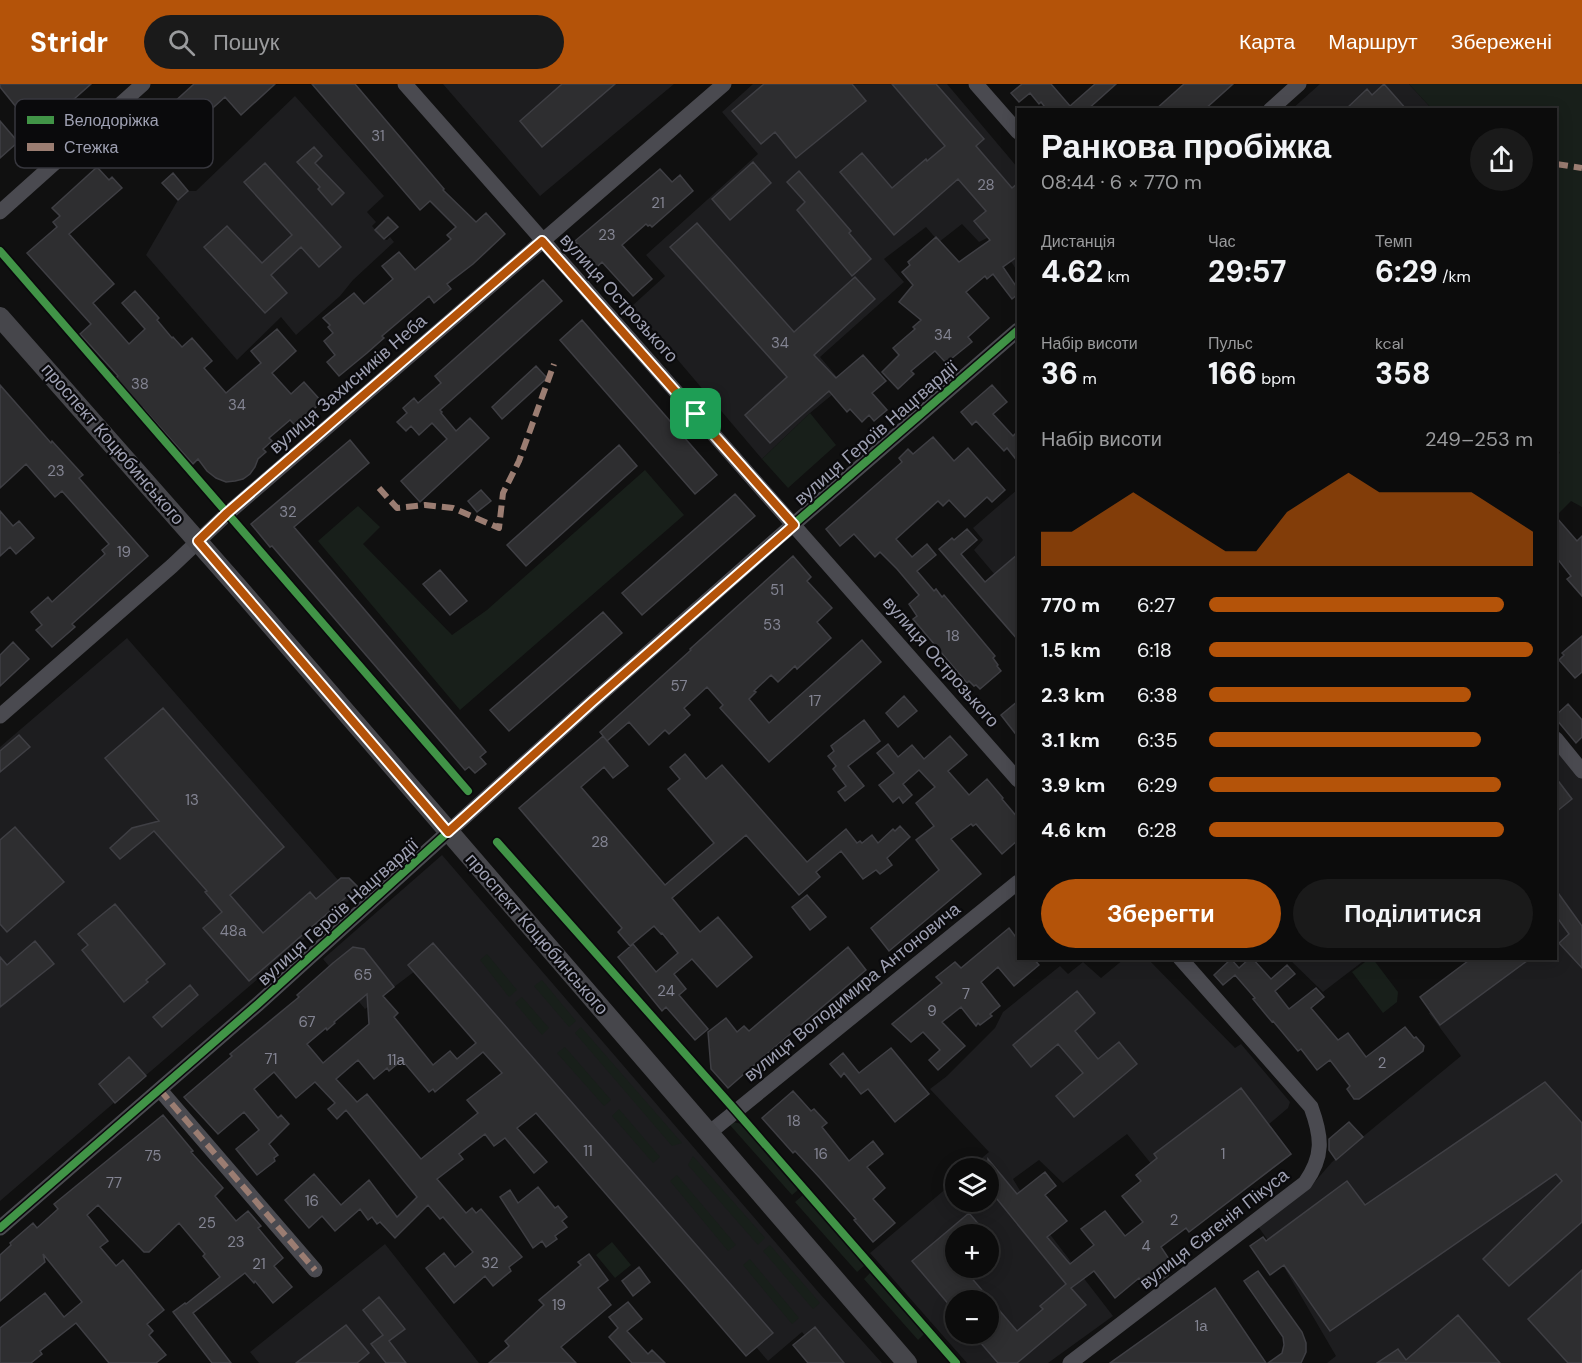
<!DOCTYPE html>
<html lang="uk">
<head>
<meta charset="utf-8">
<style>
	body { margin:0; font-family:"DM Sans",sans-serif; background:#1a1a1a; color:#f1f3f6; height:100vh; display:flex; flex-direction:column; font-size:22px; white-space:nowrap }
	* { box-sizing:border-box; margin:0 }
	p { font-size:20px; color:#9a9b9d }
	.icon { flex:none; width:33px; height:33px; fill:none; stroke:currentColor; stroke-width:2; stroke-linecap:round; stroke-linejoin:round }
	.map { position:relative; flex:1; overflow:hidden }
	.sheet { position:absolute; left:1017px; top:24px; width:540px; height:852px; display:flex; flex-direction:column; background:#0c0c0c; border-radius:0px; box-shadow:0 3px 15px #0003,0 0 0 2px #2c2c2d }
	.sheet>* { flex:none }
	.tools { position:absolute; left:945px; top:1074px; display:grid; gap:12px }
	.tools a { display:grid; place-items:center; width:54px; height:54px; border-radius:50%; background:#0c0c0c; box-shadow:0 3px 15px #0003,0 0 0 2px #2c2c2d; font-size:30px }
	.pin { position:absolute; display:grid; place-items:center; width:51px; height:51px; color:#fff; margin:-26px; border-radius:12px; box-shadow:0 3px 9px #0006 }
	.round { display:grid; place-items:center; flex:none; width:63px; height:63px; border-radius:32px; background:#1a1a1a }
	.head { display:flex; align-items:center; justify-content:space-between; height:102px; padding:0 24px }
	h1 { font-size:33px; font-weight:700; line-height:45px }
	.metrics { display:grid; grid-template-columns:repeat(3,1fr); gap:9px; height:102px; padding:6px 24px }
	.metrics div { display:grid; align-content:center }
	.metrics b { font-size:30px; font-weight:700 }
	.metrics small { font-size:16px; font-weight:400 }
	.metrics p { font-size:16px }
	.chart { height:168px; padding:12px 24px }
	.chart p { display:flex; justify-content:space-between }
	.chart svg { width:100%; height:108px; margin-top:6px; fill:#b45309; opacity:.7 }
	.cta { display:flex; gap:12px; margin-top:auto; padding:12px 24px }
	.cta a { flex:1; height:69px; border-radius:36px; background:#b45309; color:#fff; font-size:24px; font-weight:700; line-height:69px; text-align:center }
	.cta a+a { background:#1a1a1a; color:#f1f3f6 }
	ul { padding:0 24px; list-style:none; font-size:20px }
	li { display:grid; grid-template-columns:96px 72px 1fr; align-items:center; height:45px }
	li i { height:15px; border-radius:8px; background:#b45309 }
	header { display:flex; align-items:center; gap:36px; box-sizing:border-box; height:84px; padding:0 30px; background:#b45309; color:#fff }
	header strong { font-size:28px }
	nav { display:flex; gap:33px; margin-inline-start:auto; font-size:21px }
	.search { width:420px; height:54px; background:#1a1a1a; display:flex; align-items:center; gap:15px; box-sizing:border-box; padding:0 21px; border-radius:33px; color:#9a9b9d; font-size:22px }
	.map>svg:first-child { display:block }
	.built { fill:#1d1d1f; fill-rule:evenodd }
	.green { fill:#181f1a }
	.building { fill:#2e2e30; stroke:#3f3f44; stroke-width:1.5; fill-rule:evenodd }
	.lines { fill:none; stroke-linecap:round; stroke-linejoin:round }
	.minor { stroke:#4a4a50; stroke-width:15 }
	.major { stroke:#46464b; stroke-width:20 }
	.quiet { stroke:#9b7d72; stroke-width:6; stroke-dasharray:12 6; stroke-linecap:butt }
	.cycleway-casing { stroke:#0a0a0c; stroke-width:11 }
	.cycleway { stroke:#419447; stroke-width:8 }
	.route-casing { stroke:#fff; stroke-width:12 }
	.route { stroke:#b45309; stroke-width:8 }
	.labels { text-anchor:middle; stroke-width:4.5; stroke-linejoin:round; paint-order:stroke }
	.number-label { font-size:15px; fill:#838492 }
	.street-label { font-size:18px; fill:#9fa1b3; stroke:#0a0a0c }
	.key { fill:#0a0a0c; stroke:#37373e; stroke-width:1.5 }
	.key-label { font-size:16px; fill:#9fa1b3 }
</style>
</head>
<body>
<header>
<strong>Stridr</strong>
<div class="search"><svg class="icon" aria-label="search" viewBox="0 0 24 24"><circle cx="10" cy="10" r="6"/><path d="M15 15l6 6"/></svg>Пошук</div>
<nav><a>Карта</a><a>Маршрут</a><a>Збережені</a></nav>
</header>
<div class="map">
<svg width="1582" height="1279" viewBox="0 0 1582 1279">
	<rect width="100%" height="100%" fill="#101010"/>
	<path class="built" d="M443,0H674L540,112Z
		M753,0H947L1018,84V188L993,151L979,158L962,140L939,158L926,143L884,175L904,198L820,273L844,301L810,329L762,375L632,222L665,192L646,171L758,70L722,28Z
		M1320,0H1409L1432,25L1291,26Z
		M295,12L384,112L367,128L376,138L372,142L384,155L387,156L390,153L394,158L353,196L340,212L296,251L281,233L237,276L146,171L178,116L188,107H196Z
		M1018,405V518L974,466L983,456L973,444Z
		M127,554L353,813L0,1117V663Z
		M1556,661L1582,693V1279H1327L1336,1272L1284,1183L1282,1176L1257,1141L1312,1101L1332,1078L1461,972L1429,929L1498,875L1556,874Z
		M442,771L820,1210L882,1279H827L802,1248L768,1277L427,878L365,925L323,875Z
		M1124,875H1148L1235,964L1241,960L1290,1018L1288,1024L1269,1040L1292,1070L1200,1140L1127,1050L1063,1099L1039,1076L1013,1095L1035,1131L1113,1232L1048,1279H967L870,1169L955,1097L956,1118H988V1084H970L989,1068L930,1005L947,992L995,944L1003,928L1060,882L1068,890L1083,878L1101,894ZM956,1150H988V1184H956ZM956,1216H988V1250H956Z
		M1289,875H1366L1323,908Z
		M385,1160L479,1279H259L250,1268Z"/>
	<path class="green" d="M1409,0H1582V423L1571,417L1557,431L1556,430V410L1558,406L1556,402V367L1558,370L1560,369L1556,363V26L1432,25Z
		M810,329L836,361L788,404L762,375Z
		M645,386L684,431L460,626L318,457L358,422L380,443L363,460L452,551L487,526Z
		M487,870L517,906L509,913L480,876Z
		M1369,875H1373L1398,908L1397,918L1383,929L1352,888Z
		M542,896L576,937L569,943L534,902Z
		M522,913L549,944L542,951L515,919Z
		M581,943L682,1059L672,1062L575,949Z
		M565,963L611,1016L604,1022L557,969Z
		M619,1025L660,1073L653,1079L612,1032Z
		M733,1038L742,1040L799,1105L792,1111L729,1040Z
		M693,1072L765,1154L758,1161L688,1081Z
		M677,1091L736,1161L728,1167L670,1097Z
		M803,1111L865,1181L857,1188L795,1118Z
		M612,1158L631,1181L615,1194L596,1171Z
		M770,1161L820,1219L813,1225L763,1167Z
		M750,1175L799,1234L792,1240L743,1181Z
		M870,1189L924,1250L918,1256L864,1195Z"/>
	<path class="building" d="M0,0H91L55,32L61,39L42,55L0,3Z
		M194,0H275L241,31L225,13L184,50L173,38L170,40L161,30Z
		M312,0H355L444,105L443,106L476,138L486,129L505,150L473,180L447,200L451,205L434,219L429,212L382,252L384,254L367,269L339,292L327,278L335,271L324,257L333,249L328,243L330,241L323,234L354,209L364,220L393,195L382,182L399,168L415,186L451,155L447,151L456,143L430,117L420,126Z
		M562,0H615L542,63L520,37Z
		M764,0H852L866,17L796,74L775,48L761,60L732,27Z
		M892,0H936L984,55L976,62L1012,104L1018,99V172L1003,183L1018,205V210L1012,215L993,190L987,195L985,192L966,208L989,234L968,253L972,258L946,279L935,267L911,287L914,290L898,305L882,288L899,271L893,264L915,245L913,243L921,236L899,218L913,201L902,188L910,181L908,178L936,153L959,178L990,156L974,137L986,127L958,95L894,151L840,88L862,69L892,104L926,75L927,77L945,62Z
		M1022,0H1051L1070,22L1095,0H1116L1087,26H1047L1041,18L1039,20L1030,9L1019,18L1011,9Z
		M1184,0H1233L1204,26H1155Z
		M1384,0L1407,26H1345L1367,5L1372,11Z
		M0,37L18,58L0,74Z
		M314,63L322,72L315,79L344,109L332,121L318,105L320,103L297,78Z
		M753,78L771,99L730,136L712,115Z
		M265,79L341,163L319,183L301,163L271,191L287,209L265,229L204,163L227,142L262,179L292,151L244,98Z
		M97,83L109,96L112,93L122,104L69,150L114,200L93,219L129,260L145,245L122,219L135,207L159,234L157,236L172,254L173,253L182,263L192,254L212,277L204,284L226,309L261,279L251,267L277,245L296,267L272,289L291,310L304,298L322,318L295,341L290,336L269,354L272,357L263,365L266,368L258,375L255,383L250,390L243,395L235,397L226,398L216,394L207,387L198,375L193,380L143,324L142,325L115,295L118,292L80,250L91,240L27,169L57,143L53,138L60,132L52,124Z
		M660,85L672,98L680,91L693,107L652,143L650,141L648,142L646,140L622,161L652,195L633,212L602,178L597,183L575,157Z
		M799,87L851,147L849,149L871,175L852,192L797,126L805,118L787,98Z
		M173,89L188,107L178,116L162,99Z
		M388,133L398,143L384,155L375,146Z
		M697,139L794,248L855,193L875,215L814,271L836,294L863,271L886,297L872,309L887,326L874,337L869,331L862,338L850,325L847,328L829,307L770,359L745,331L787,293L670,163Z
		M543,196L562,217L440,326L442,328L441,329L456,347L470,334L489,354L420,418L401,397L447,355L432,339L419,351L411,342L406,347L397,338L407,329L403,324L414,314L418,319L441,299L435,292Z
		M582,236L717,391L695,410L560,256Z
		M536,282L547,294L502,335L492,323Z
		M0,301L51,359L52,357L83,391L79,394L148,472L72,540L75,543L52,563L36,546L42,541L31,528L48,513L52,518L105,470L102,466L109,460L62,407L55,413L26,380L0,404Z
		M992,301L1007,318L993,330L1013,352L1018,347V378L1007,364L1004,367L976,337L972,341L961,328Z
		M933,353L954,377L968,364L1005,406L992,418L987,413L965,433L949,416L943,422L938,417L896,455L912,473L927,460L936,471L917,487L934,507L936,505L942,513L944,511L995,572L993,574L998,581L997,582L1001,587L980,605L976,601L974,602L969,597L967,599L913,535L917,532L909,520L919,511L897,485L880,468L875,473L854,450L840,462L826,445L902,378L899,374L908,365L913,370Z
		M350,356L369,379L294,443L486,668L480,673L486,680L475,689L469,683L465,686L272,462L270,463L251,440Z
		M619,361L637,382L526,482L507,461Z
		M481,406L491,417L477,428L468,417Z
		M735,410L755,432L642,531L622,509Z
		M0,427L13,442L19,437L34,454L16,470L10,463L0,472Z
		M1556,433L1577,457L1582,452V512L1567,495L1571,492L1556,473Z
		M967,445L977,456L961,470L985,498L1018,470V556L939,465L952,454L954,456Z
		M793,472L811,493L807,497L832,524L817,538L831,554L797,585L795,582L778,598L771,591L754,607L756,608L749,615L769,639L862,556L881,578L769,678L720,624L723,621L707,603L684,624L690,631L669,650L665,646L649,661L629,638L607,657L600,648L691,566L690,565Z
		M440,486L467,517L450,531L423,500Z
		M603,528L622,549L509,647L490,626Z
		M1582,552V588L1575,594L1559,576L1564,571L1562,569Z
		M13,558L29,575L0,602V571Z
		M904,612L917,627L898,643L886,629Z
		M1018,617V653L1001,631Z
		M1568,620L1582,636V653L1576,659L1556,635V631Z
		M163,624L284,763L230,811L263,849L310,808L316,815L341,794H349L358,803L249,897L203,844L222,828L205,808L207,807L154,747L120,775L110,764L132,744L159,737L105,674Z
		M864,636L880,657L848,682L864,702L845,717L838,708L846,702L833,685L836,682L828,672L834,667L831,662Z
		M19,651L30,663L0,688V667Z
		M603,652L628,682L613,694L604,683L581,703L665,801L714,759L668,705L680,695L670,683L685,670L706,695L722,681L807,778L846,745L857,759L860,757L862,759L872,751L878,759L893,745L895,747L900,742L910,753L887,774L892,781L880,790L876,786L863,795L841,767L816,788L820,793L799,811L746,751L672,814L700,848L718,833L752,873L717,903L692,875L674,890L686,905L679,911L708,945L695,956L666,923L662,927L618,873L633,860L656,888L678,869L662,849L661,850L654,842L630,862L618,848L622,844L519,724Z
		M950,652L967,671L948,687L969,711L987,695L1003,714L1002,715L1018,734V756L1002,770L976,740L973,742L971,740L951,755L981,790L889,867L871,844L939,786L916,756L934,742L916,719L935,703L919,686L903,700L912,711L903,719L899,713L893,718L879,701L894,689L877,669L888,660L898,673L912,661L924,675Z
		M1556,694L1572,715L1556,728Z
		M15,743L64,798L7,848L0,840V756Z
		M1556,806L1582,842V884L1559,859L1569,850L1556,832Z
		M807,811L826,833L810,846L792,823Z
		M115,820L165,880L146,896L148,898L124,918L82,866L88,861L78,850Z
		M1009,844L1018,856V874H1033L1039,881L1014,902L998,883L981,898L1000,922L990,930L992,932L980,941L978,939L976,942L961,923L942,938L965,962L938,986L929,976L940,966L923,948L911,958L892,940L942,899L936,893L955,878L961,884Z
		M35,857L54,880L0,923V873L7,881Z
		M433,859L773,1249L746,1272L536,1029L517,1044L547,1078L534,1089L505,1054L494,1062L485,1050L459,1070L463,1075L437,1095L466,1129L472,1124L476,1129L481,1125L522,1173L509,1183L511,1187L493,1202L485,1192L454,1219L426,1184L444,1169L455,1183L473,1168L443,1133L440,1135L428,1121L395,1154L380,1138L377,1140L372,1133L368,1136L360,1125L335,1147L322,1132L309,1144L285,1116L314,1090L341,1121L369,1096L397,1133L417,1113L346,1026L337,1035L328,1025L335,1019L315,998L296,1014L274,988L254,1005L278,1034L281,1031L289,1040L269,1060L278,1071L274,1074L275,1077L257,1091L236,1065L259,1046L244,1028L218,1050L184,1013L232,972L230,970L299,913L297,911L333,879L353,863L364,865L394,903L383,912L398,929L394,933L433,981L450,967L457,975L476,959L408,881ZM367,910L369,940L323,979L307,960L326,944L327,946L335,939L334,938ZM483,968L502,989L467,1016L478,1029L421,1075L367,1010L357,1018L336,995L358,976L374,995L387,984L389,987L402,976L429,1008L433,1005L435,1008Z
		M848,863L866,886L768,969L728,1004L711,985L708,948L726,934L737,948L744,942L749,947Z
		M1250,874H1252L1271,895L1287,881L1295,890L1275,907L1289,925L1316,904L1324,913L1311,924L1338,956L1348,949L1366,973L1405,943L1414,954L1416,953L1424,962L1423,967L1359,1015H1354L1347,1005L1350,1002L1330,976L1317,986L1301,965L1298,967L1273,937L1272,938L1253,915L1255,914L1235,891L1223,901L1214,891L1231,875L1239,884Z
		M1472,874H1531L1440,941L1420,913Z
		M190,901L198,911L162,943L153,933Z
		M1077,907L1095,929L1075,947L1098,975L1119,958L1137,980L1074,1033L1056,1012L1083,989L1058,960L1031,983L1013,961Z
		M891,964L929,1010L895,1038L868,1005L861,1010L844,989L841,993L830,980L843,969L859,989Z
		M129,973L146,992L115,1019L99,1000Z
		M1545,998L1582,1039V1138L1509,1202L1483,1175L1562,1097L1556,1090L1330,1247L1284,1181L1270,1191L1250,1162L1263,1153L1266,1157L1347,1097L1365,1121Z
		M1241,1004L1291,1070L1189,1148L1186,1144L1161,1163L1173,1181L1165,1187L1168,1191L1156,1200L1155,1199L1148,1205L1139,1194L1115,1214L1094,1187L1071,1204L1086,1221L1017,1279H998L973,1250H988V1216H956V1229L912,1177L969,1129L987,1150H956V1184H963L1017,1247L1043,1225L1040,1222L1066,1200L988,1104V1075L1017,1110L1045,1088L1056,1102L1045,1111L1067,1137L1047,1153L1070,1180L1094,1161L1081,1145L1105,1127L1125,1152L1143,1138L1122,1112L1141,1097L1136,1091L1157,1074L1154,1070Z
		M793,1007L811,1027L814,1025L827,1039L822,1043L849,1077L873,1057L883,1070L867,1083L885,1104L873,1115L895,1139L873,1158L854,1136L856,1135L819,1093L795,1067L793,1069L762,1034Z
		M163,1031L193,1067L191,1068L223,1104L215,1112L236,1137L248,1127L261,1142L258,1144L283,1174L274,1182L292,1203L273,1219L255,1197L254,1199L245,1189L193,1229L231,1279H212L173,1228L185,1219L186,1220L220,1193L203,1172L205,1170L179,1139L149,1168H144L98,1121L87,1131L108,1157L100,1163L116,1182L123,1176L164,1226L147,1240L153,1247L149,1251L166,1271L156,1279H109L76,1239L40,1267L42,1270L31,1279H0V1244L45,1209L64,1233L82,1218L43,1170L45,1178L0,1217V1171L11,1161L10,1159L33,1139L37,1144L58,1125L54,1120Z
		M1349,1038L1363,1053L1336,1076L1329,1066V1055Z
		M538,1103L555,1124L558,1122L567,1133L562,1137L567,1143L555,1152L557,1155L546,1163L542,1157L533,1164L500,1113L510,1106L518,1119Z
		M589,1170L608,1196L598,1204L611,1221L561,1263L576,1279H489L509,1262L505,1257L544,1221L539,1216L581,1181L578,1178Z
		M639,1183L650,1198L633,1212L622,1197Z
		M1582,1186V1279H1568L1528,1235Z
		M1258,1187L1302,1248L1306,1259V1268L1301,1279H1268L1282,1269L1284,1261L1283,1253L1244,1197Z
		M1215,1204L1266,1279H1110Z
		M379,1213L405,1245L389,1257L406,1279H386L371,1260L383,1251L363,1226Z
		M628,1218L642,1235L627,1247L648,1270L652,1266L665,1279H632L609,1253L618,1244L609,1233Z
		M1458,1231L1500,1279H1377L1398,1265L1406,1276Z
		M346,1241L369,1269L357,1279H296Z
		M815,1243L844,1279H808L793,1261Z"/>
	<g class="lines">
		<path class="minor" d="M405,0L1018,696
			M976,0L1018,48
			M1270,26L1299,0
			M0,128L143,0
			M0,632L172,482L227,430L724,0
			M1556,655L1582,687
			M160,1006L315,1186
			M709,1049L1018,798
			M0,1144L258,920L592,618L779,453L1018,246
			M1070,1279L1305,1099C1324,1072 1322,1053 1311,1023L1180,874"/>
		<path class="major" d="M0,233L237,502L907,1279"/>
		<path class="quiet" d="M1556,80L1582,84
			M379,404L397,424L425,421L453,424L499,444L503,409L519,377L554,280
			M160,1006L315,1186"/>
		<defs>
			<path id="cycleway" d="M0,167L468,707
				M497,758L736,1027L956,1279
				M0,1144L258,920L592,618L779,453L1018,246"/>
		</defs>
		<use href="#cycleway" class="cycleway-casing"/>
		<use href="#cycleway" class="cycleway"/>
	</g>
	<g class="lines">
		<defs>
			<path id="route" d="M542,157L794,441L592,618L448,748L198,457L227,429Z"/>
		</defs>
		<use href="#route" class="route-casing"/>
		<use href="#route" class="route"/>
	</g>
	<g class="labels">
		<g class="number-label">
			<text x="378" y="57">31</text>
			<text x="986" y="106">28</text>
			<text x="658" y="124">21</text>
			<text x="607" y="156">23</text>
			<text x="943" y="256">34</text>
			<text x="780" y="264">34</text>
			<text x="140" y="305">38</text>
			<text x="237" y="326">34</text>
			<text x="56" y="392">23</text>
			<text x="288" y="433">32</text>
			<text x="124" y="473">19</text>
			<text x="777" y="511">51</text>
			<text x="772" y="546">53</text>
			<text x="953" y="557">18</text>
			<text x="679" y="607">57</text>
			<text x="815" y="622">17</text>
			<text x="192" y="721">13</text>
			<text x="600" y="763">28</text>
			<text x="233" y="852">48а</text>
			<text x="363" y="896">65</text>
			<text x="666" y="912">24</text>
			<text x="966" y="915">7</text>
			<text x="932" y="932">9</text>
			<text x="307" y="943">67</text>
			<text x="271" y="980">71</text>
			<text x="396" y="981">11а</text>
			<text x="1382" y="984">2</text>
			<text x="794" y="1042">18</text>
			<text x="588" y="1072">11</text>
			<text x="821" y="1075">16</text>
			<text x="1223" y="1075">1</text>
			<text x="153" y="1077">75</text>
			<text x="114" y="1104">77</text>
			<text x="312" y="1122">16</text>
			<text x="1174" y="1141">2</text>
			<text x="207" y="1144">25</text>
			<text x="236" y="1163">23</text>
			<text x="1146" y="1167">4</text>
			<text x="490" y="1184">32</text>
			<text x="259" y="1185">21</text>
			<text x="559" y="1226">19</text>
			<text x="1201" y="1247">1а</text>
		</g>
		<g class="street-label">
			<text transform="translate(619 214) rotate(48)" y="6">вулиця Острозького</text>
			<text transform="translate(348 300) rotate(-41)" y="6">вулиця Захисників Неба</text>
			<text transform="translate(876 349) rotate(-41)" y="6">вулиця Героїв Нацгвардії</text>
			<text transform="translate(113 360) rotate(49)" y="6">проспект Коцюбинського</text>
			<text transform="translate(941 578) rotate(49)" y="6">вулиця Острозького</text>
			<text transform="translate(338 828) rotate(-42)" y="6">вулиця Героїв Нацгвардії</text>
			<text transform="translate(537 850) rotate(49)" y="6">проспект Коцюбинського</text>
			<text transform="translate(852 908) rotate(-39)" y="6">вулиця Володимира Антоновича</text>
			<text transform="translate(1214 1145) rotate(-38)" y="6">вулиця Євгенія Пікуса</text>
		</g>
	</g>
	<rect x="15" y="15" width="198" height="69" rx="9" class="key"/>
	<rect x="27" y="32" width="27" height="8" fill="#419447"/>
	<rect x="27" y="59" width="27" height="8" fill="#9b7d72"/>
	<g class="key-label">
		<text x="64" y="42">Велодоріжка</text>
		<text x="64" y="69">Стежка</text>
	</g>
</svg>
<div class="tools">
<a><svg class="icon" aria-label="layers" viewBox="0 0 24 24"><path d="M12 4l9 5-9 5-9-5zM3 14l9 5 9-5"/></svg></a>
<a>+</a>
<a>−</a>
</div>
<div class="pin" style="left:696px;top:330px;background:#1e9e55"><svg class="icon" aria-label="arrive" viewBox="0 0 24 24"><path d="M6 21V4h12l-3 4 3 4H6"/></svg></div>
<section class="sheet">
<div class="head"><div><h1>Ранкова пробіжка</h1><p>08:44 · 6 × 770 m</p></div><a class="round"><svg class="icon" aria-label="share" viewBox="0 0 24 24"><path d="M12 15V3M7 8l5-5 5 5M5 13v7h14v-7"/></svg></a></div>
<div class="metrics">
<div><p>Дистанція</p><b>4.62<small> km</small></b></div>
<div><p>Час</p><b>29:57</b></div>
<div><p>Темп</p><b>6:29<small> /km</small></b></div>
</div>
<div class="metrics">
<div><p>Набір висоти</p><b>36<small> m</small></b></div>
<div><p>Пульс</p><b>166<small> bpm</small></b></div>
<div><p>kcal</p><b>358</b></div>
</div>
<div class="chart"><p><span>Набір висоти</span>249–253 m</p>
<svg viewBox="0 0 160 44" preserveAspectRatio="none"><path d="M0 44V30L10 30L20 22L30 14L40 22L50 30L60 38L70 38L80 22L90 14L100 6L110 14L120 14L130 14L140 14L150 22L160 30V44z"/></svg>
</div>
<ul>
<li><b>770 m</b>6:27<i style="width:91%"></i></li>
<li><b>1.5 km</b>6:18<i style="width:100%"></i></li>
<li><b>2.3 km</b>6:38<i style="width:81%"></i></li>
<li><b>3.1 km</b>6:35<i style="width:84%"></i></li>
<li><b>3.9 km</b>6:29<i style="width:90%"></i></li>
<li><b>4.6 km</b>6:28<i style="width:91%"></i></li>
</ul>
<div class="cta"><a>Зберегти</a><a>Поділитися</a></div>
</section>
</div>
</body>
</html>
